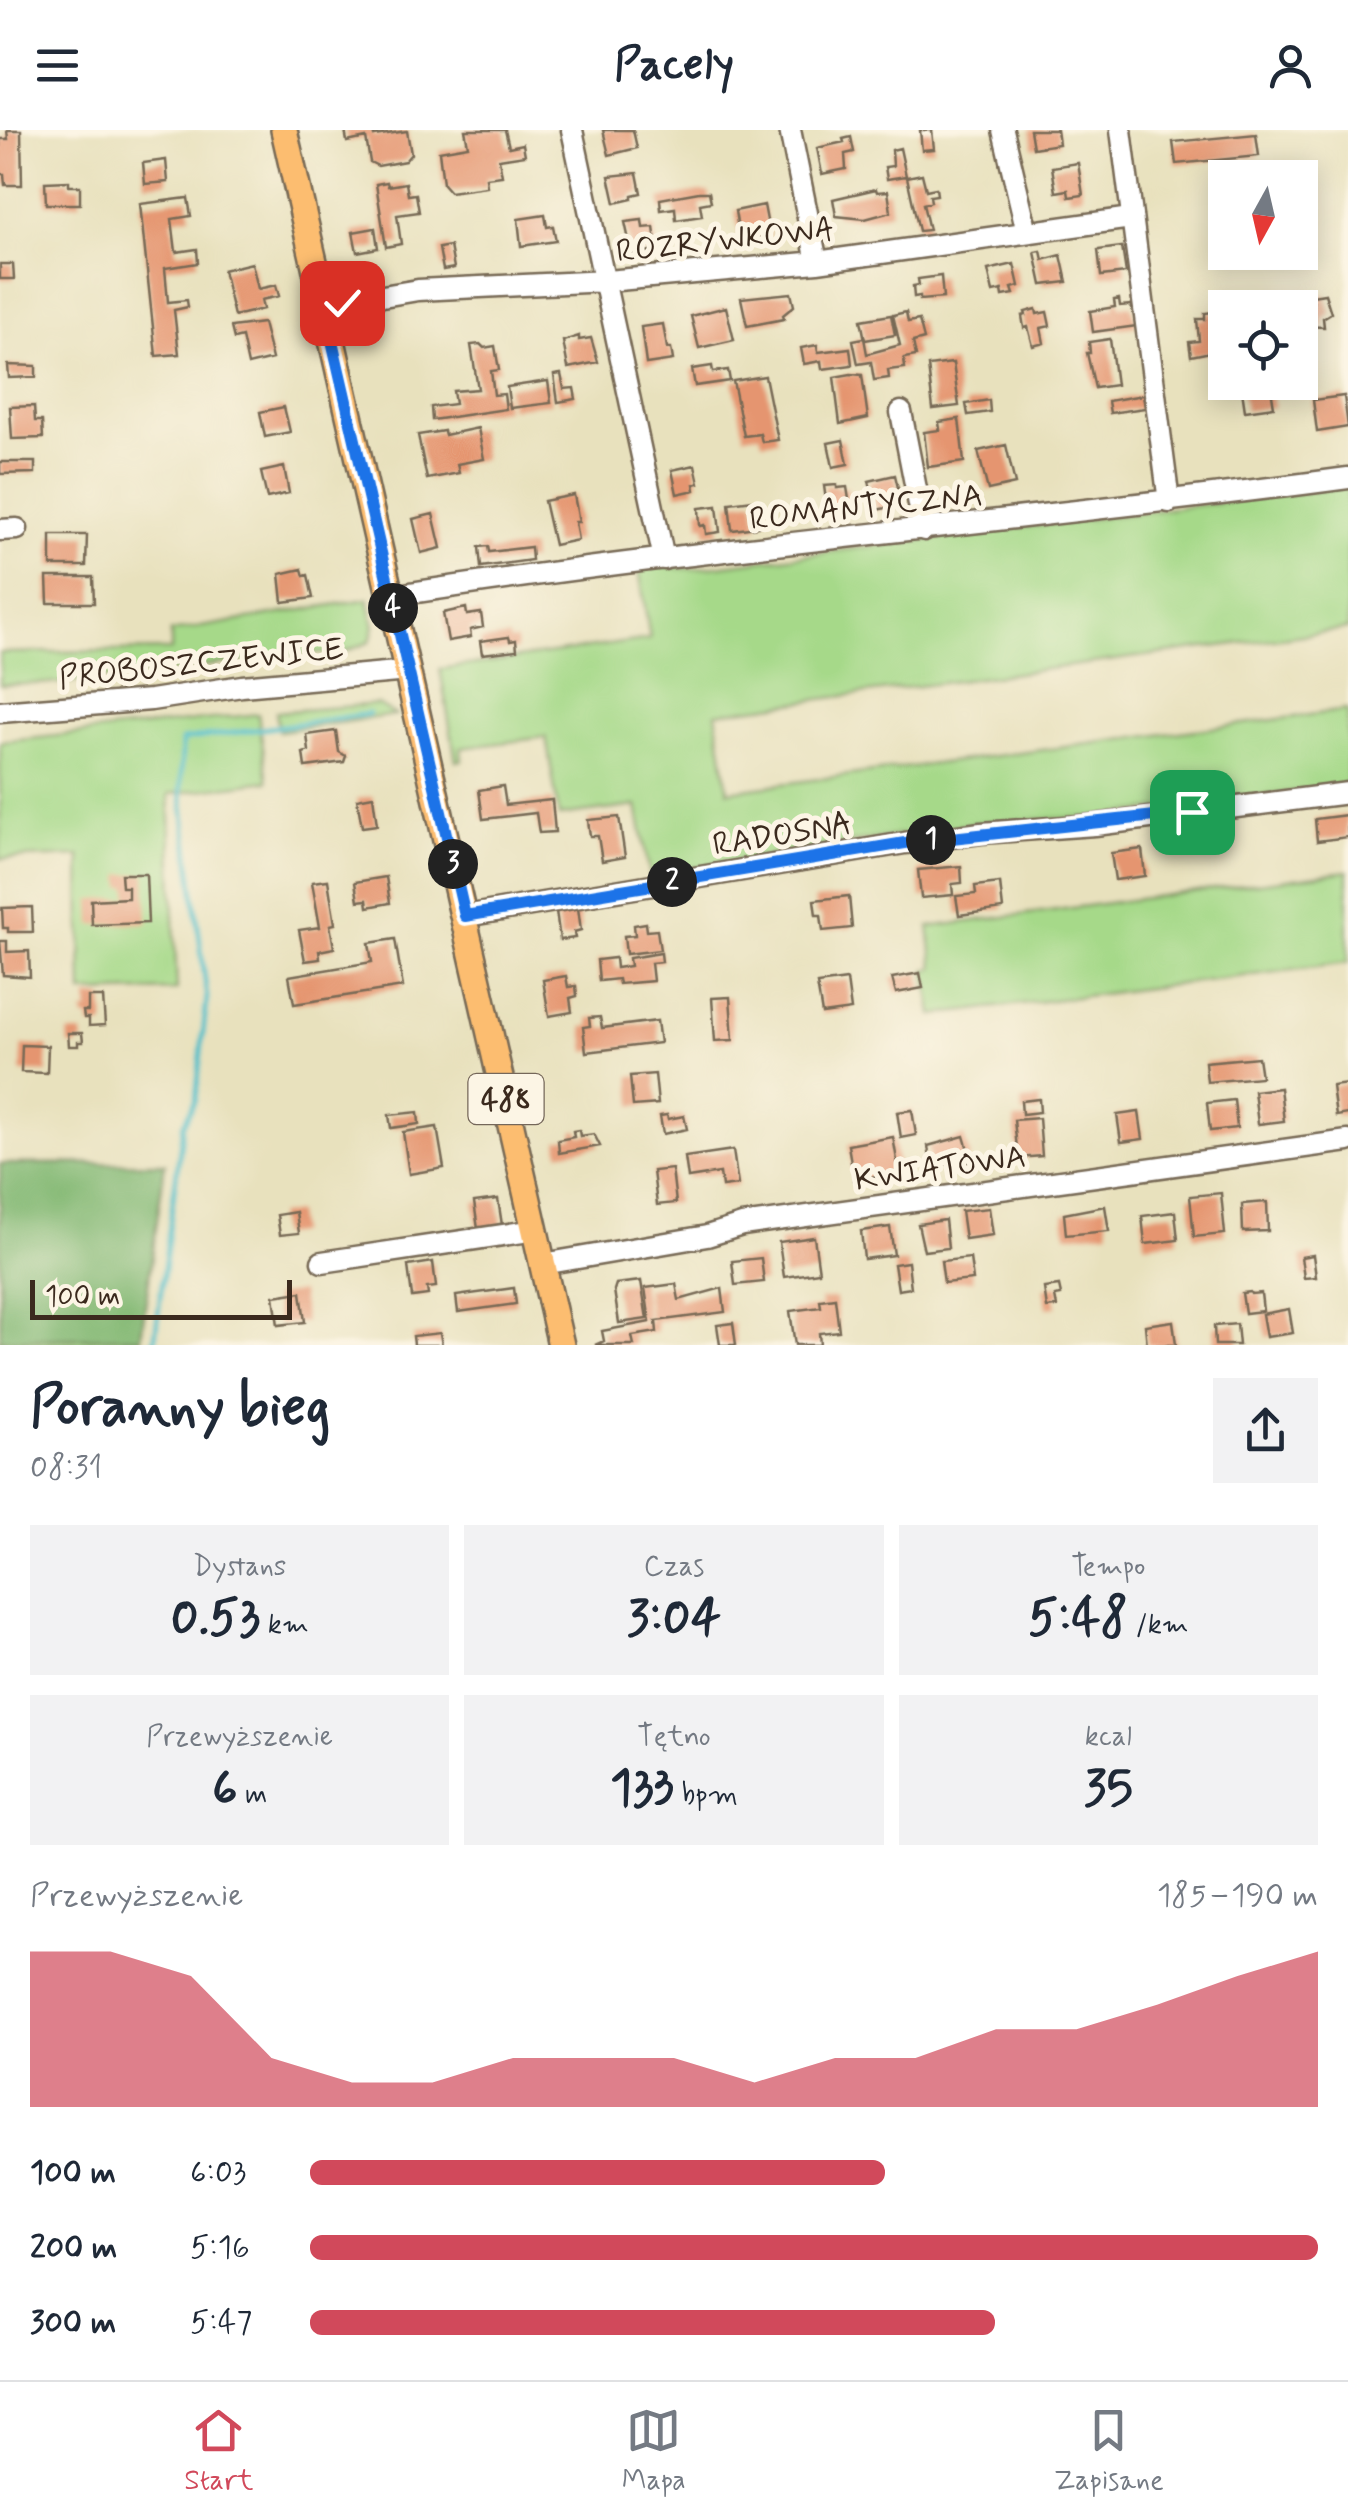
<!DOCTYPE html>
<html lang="pl">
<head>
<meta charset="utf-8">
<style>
	body { margin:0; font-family:Mynerve,sans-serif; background:#f2f2f3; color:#1f2937; height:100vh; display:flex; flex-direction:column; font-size:38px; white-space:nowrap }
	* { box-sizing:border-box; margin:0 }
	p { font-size:32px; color:#747a83 }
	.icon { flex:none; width:55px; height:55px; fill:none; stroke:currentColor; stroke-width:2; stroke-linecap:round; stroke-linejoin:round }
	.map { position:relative; height:1215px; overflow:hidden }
	.panel { display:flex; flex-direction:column; background:#fff; flex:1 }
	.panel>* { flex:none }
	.needle { width:65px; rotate:188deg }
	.tools { position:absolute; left:1208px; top:30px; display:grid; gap:20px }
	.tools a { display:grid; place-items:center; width:110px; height:110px; border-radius:0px; background:#fff; box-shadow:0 5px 25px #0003; font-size:50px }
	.scale { position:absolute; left:30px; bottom:25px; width:262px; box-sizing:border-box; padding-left:10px; border:5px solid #3b2a1e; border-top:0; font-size:28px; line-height:35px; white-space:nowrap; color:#3b2a1e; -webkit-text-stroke:8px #fcf5e5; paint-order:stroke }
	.pin { position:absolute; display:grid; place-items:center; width:85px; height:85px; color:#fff; margin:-42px; border-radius:20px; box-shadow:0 5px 15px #0006 }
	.km { position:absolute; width:50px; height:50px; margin:-25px; border-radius:50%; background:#222; color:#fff; font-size:28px; line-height:50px; text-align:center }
	.round { display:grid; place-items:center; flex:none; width:105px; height:105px; border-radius:0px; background:#f2f2f3 }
	.summary { display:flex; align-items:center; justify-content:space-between; height:170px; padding:0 30px }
	h1 { font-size:55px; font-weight:700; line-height:75px }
	.stats { display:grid; grid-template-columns:repeat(3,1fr); gap:15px; height:170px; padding:10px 30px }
	.stats div { display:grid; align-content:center; border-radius:0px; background:#f2f2f3; text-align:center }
	.stats b { font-size:50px; font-weight:700 }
	.stats small { font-size:28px; font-weight:400 }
	.stats p { font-size:28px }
	.chart { height:280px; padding:20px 30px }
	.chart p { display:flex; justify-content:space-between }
	.chart svg { width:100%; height:180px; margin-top:10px; fill:#d1495b; opacity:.7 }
	ul { padding:0 30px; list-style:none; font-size:32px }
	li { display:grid; grid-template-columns:160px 120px 1fr; align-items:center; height:75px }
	li i { height:25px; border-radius:12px; background:#d1495b }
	header { display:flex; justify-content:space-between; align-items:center; height:130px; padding:0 30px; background:#fff; font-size:45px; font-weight:700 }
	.menu { display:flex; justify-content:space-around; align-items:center; height:140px; border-top:2px solid #e0e1e3; background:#fff; font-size:28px; color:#747a83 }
	.menu a { display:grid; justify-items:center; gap:5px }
	.menu .selected { color:#d1495b }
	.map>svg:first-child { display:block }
	.green { fill:#a6d989; stroke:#708254; stroke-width:2.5 }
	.forest { fill:#84b975; stroke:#60724a; stroke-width:2.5 }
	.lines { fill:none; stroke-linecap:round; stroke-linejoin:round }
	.stream { stroke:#51bfc9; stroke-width:5 }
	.building { fill:#e59570 }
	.minor-casing { stroke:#786a56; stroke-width:25 }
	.major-casing { stroke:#786a56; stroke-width:30 }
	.minor { stroke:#fff; stroke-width:20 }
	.major { stroke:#fcbd6f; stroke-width:25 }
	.route-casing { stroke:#fff; stroke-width:20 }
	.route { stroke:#1a73e8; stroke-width:12 }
	.labels { text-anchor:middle; stroke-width:10; stroke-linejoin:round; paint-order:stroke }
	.shield { fill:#fcf5e5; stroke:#75675a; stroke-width:2.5 }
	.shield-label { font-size:30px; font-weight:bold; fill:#3b2a1e }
	.street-label { font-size:32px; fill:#3b2a1e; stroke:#fcf5e5 }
</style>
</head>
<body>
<header><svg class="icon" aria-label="menu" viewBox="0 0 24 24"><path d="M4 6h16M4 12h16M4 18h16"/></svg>Pacely<svg class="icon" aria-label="person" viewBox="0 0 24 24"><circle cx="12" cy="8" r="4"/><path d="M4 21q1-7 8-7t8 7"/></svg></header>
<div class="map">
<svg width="1348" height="1215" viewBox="0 0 1348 1215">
	<rect width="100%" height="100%" fill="#fcf5e5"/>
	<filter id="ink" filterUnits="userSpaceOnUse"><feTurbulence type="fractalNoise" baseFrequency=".01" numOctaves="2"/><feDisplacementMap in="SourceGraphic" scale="20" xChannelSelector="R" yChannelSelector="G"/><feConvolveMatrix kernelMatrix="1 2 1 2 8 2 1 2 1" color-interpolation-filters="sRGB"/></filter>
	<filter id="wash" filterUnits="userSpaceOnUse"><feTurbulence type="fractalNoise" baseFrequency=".0048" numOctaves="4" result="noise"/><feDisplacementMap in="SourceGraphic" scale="40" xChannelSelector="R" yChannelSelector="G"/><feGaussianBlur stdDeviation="2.25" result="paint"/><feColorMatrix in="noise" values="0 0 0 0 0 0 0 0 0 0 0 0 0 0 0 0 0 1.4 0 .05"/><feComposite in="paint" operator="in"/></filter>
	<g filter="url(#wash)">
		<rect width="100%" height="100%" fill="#e8e1bd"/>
		<path class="green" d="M1348,356V499L716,583L728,661L1348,580V655L1096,687L983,692L650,745L637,676L559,686L546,607L461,618L462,630L456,631L440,539L650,509L639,439L659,436L693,439Z
			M368,469L374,496L370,512L336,525L309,522L168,541L60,553L0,555V523L171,520V502Z
			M378,574L395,585L279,601L276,582Z
			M258,584L268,651L169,664L177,860L82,863L80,726L0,729V612Z
			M1348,741V833L933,885L926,840L934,838L929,797Z
			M141,1207L139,1215H0V1210Z"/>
		<path class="forest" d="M165,1033L141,1207L0,1210V1034Z"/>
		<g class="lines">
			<path class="stream" d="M154,1215L183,995L196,969L207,867L181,660L182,610L369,584"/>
		</g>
		<g id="blocks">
			<path class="building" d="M7,0H21L22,55H5L4,44H0V9H8Z
				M345,0H373L374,6L407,1L411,24L405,31L378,36L370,32L366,8L347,12Z
				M465,0H505L509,17L523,14L525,25L499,29L502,46L486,48L487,57L450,62L443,54L439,21L468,16Z
				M603,0H633L637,18L609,25Z
				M920,0H932L934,19L922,20Z
				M1030,0H1057L1059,14L1033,18Z
				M1256,4L1259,26L1176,34L1173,12Z
				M851,7L854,22L845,24L846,39L822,44L817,18L844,12L843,9Z
				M900,18L906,46L887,49L885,37L893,36L892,20Z
				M166,30L168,52L145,54L143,33Z
				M1078,33L1083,65L1069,67L1068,60L1056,62L1052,37Z
				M637,43L641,63L632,65V69L615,73L609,46Z
				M922,44L926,60L936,58L937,65L930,66L931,72L923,74L929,100L919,101L907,47Z
				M69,51V56H80V74H46L45,52Z
				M387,52L388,56L406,53L408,65L416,64L419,82L397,85L401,114L386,117L376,54Z
				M876,59L877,62L888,61L891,82L865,89L836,86L833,69Z
				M699,62H709L711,72L700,74L702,86L676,90L675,78L661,80L660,69Z
				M188,68L191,86L172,89L176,122L197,119L198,133L165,138L168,172L187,170L188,177L174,180L179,224L156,226L140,74Z
				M764,75L770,106L740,111L735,81Z
				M545,85L547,97L553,96L556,111L521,116L518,89Z
				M642,90L643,98L654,97L657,120L632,124L625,92Z
				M375,98L378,118L357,122L353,102Z
				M450,116L454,138L443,140L439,118Z
				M1122,117L1126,143L1101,146L1098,120Z
				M1041,121L1043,130L1061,125L1067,152L1042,155L1035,122Z
				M252,133L258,159L276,155L279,166L261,170L263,179L234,186L223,140Z
				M0,134H13L14,149H0Z
				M1014,134L1019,156L1012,158L1014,164L1003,166L1002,160L993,162L988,140Z
				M941,146L943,168L920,170V166L914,167L913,156L919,155L918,149Z
				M791,163L794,176L783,185L784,189L747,196L741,168Z
				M1325,164L1331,183L1323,188L1324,197L1300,196V178L1293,175L1313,172L1312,166Z
				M1119,169L1120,176L1131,175L1137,196L1093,202L1090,181L1115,177L1114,170Z
				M726,177L734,210L699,218L691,186Z
				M1036,179L1037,184L1047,182L1050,196L1041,198L1044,213L1033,216L1028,197L1024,198L1022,186L1026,185L1025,182Z
				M1221,181L1225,219L1191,226L1189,212L1199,211L1197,189H1205V183Z
				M906,182L908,192L919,190L924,209L913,212L916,226L904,228L905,238L888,240L889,248L874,250L871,232L858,234L853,210L864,208L867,224L900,215L893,185Z
				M891,185L895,205L865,210L861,190Z
				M263,193L272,229L248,235L242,207L234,209L231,197Z
				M663,194L667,218H671L673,230L646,234L641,197Z
				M579,206V210L591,208L598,232L568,238L563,211Z
				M1110,209L1116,255L1095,258L1087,223H1090L1089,212Z
				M480,214L484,218L495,216L499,240L491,241L494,265L504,264L506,279L432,290L431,277L455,274L453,261L478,259L471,215Z
				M817,215L818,222L850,218L852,235L822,239L821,231L804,234L801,218Z
				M953,233L959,276L933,279L928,236Z
				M8,235L36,236V247L9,248Z
				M712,236L713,242L728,240L730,251L695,256L692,239Z
				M561,244L564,259L574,258L576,269L558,272L554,245Z
				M851,244L862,245L868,288L840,294L834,247Z
				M765,246L778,310L762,312L760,304L744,306L733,251Z
				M548,251L551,273L510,278L507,257Z
				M1270,252L1274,277L1245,281L1241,254Z
				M1143,265L1145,278L1110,283L1108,271Z
				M1344,266L1348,297L1317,302L1313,270Z
				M989,270L990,282L968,285L966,274Z
				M34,276L35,291H42L43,308L12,309L10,277Z
				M284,277L290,302L265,307L260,282Z
				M959,289L964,332L928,337L924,302L940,300L939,292Z
				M478,298L484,329L457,334L459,343L427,349L418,305L444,301L445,305Z
				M843,310L848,334L833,337L828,313Z
				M1006,315L1015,354L988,360L978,321Z
				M0,332H35V343L0,344Z
				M695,335L699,353L694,354L695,360L677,364L672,340Z
				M284,337L289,363L267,368L261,342Z
				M895,345L902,375L876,380L869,351Z
				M837,355V358L847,357L851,382L828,385L824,356Z
				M574,365L579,392H575L578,410L554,415L544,371Z
				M754,370L758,397L732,400L729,373Z
				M717,376L720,402L706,404L705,395L700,396L699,378Z
				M433,384L441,418L421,423L413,389Z
				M51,405H87L86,436H51Z
				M488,416L489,422L531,417L532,430L481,437L479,417Z
				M302,439L304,446L308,445L313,468L283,472L280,444Z
				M47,447H93L94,473H48Z
				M466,478L467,485L481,483L483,497L470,500L471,507L448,511L443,483Z
				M509,507L510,511L516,510L517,520L482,524L480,511Z
				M336,601L339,622L346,626L344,632L305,637L303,623L309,621L307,605Z
				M503,656L506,675L552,670L555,702L539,703L536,683L483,689L479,660Z
				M373,666L377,695L362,697L357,669Z
				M1347,685L1348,707L1317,711L1315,689Z
				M619,687L625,727L602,731L598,706H590L588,690Z
				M1142,719L1145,746L1115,750L1111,723Z
				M961,736L962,753L952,754L953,765L921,768L918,740Z
				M121,744H146L148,793L92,795L91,770L128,768V757H122Z
				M386,747L390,773L368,777L367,770L358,771L355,752Z
				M328,750L335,794L330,795L334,818L319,821L320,829L305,831L299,800L320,797L312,752Z
				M1000,753L1003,779L959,785L956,766L976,764L975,756Z
				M849,766L852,798L823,801L821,785H816L814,770Z
				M32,777L33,802H8V798H3L2,778Z
				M578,778L581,800L574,802L575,808L560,810L556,781Z
				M646,793L647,801L657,800L660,820L626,824L624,806L635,805L634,795Z
				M395,809L403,857L294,874L289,846L372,832L369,813Z
				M0,811H7V822L29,821L30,847L3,845Z
				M661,823L662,832L651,833L653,851L619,854L618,849L599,851L597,830L615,828L616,838L630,836L629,828Z
				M920,843L923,858L896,863L892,848Z
				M566,846L568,857L576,856L577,866L570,868L572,882L549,886L543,850Z
				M847,850L851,880L822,884L817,854Z
				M88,867H103L105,895L89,896V888H84L83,881H88Z
				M730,867L733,910L715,911L712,868Z
				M600,887L602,898L657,891L660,913L586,922L583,897L590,896L589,888Z
				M68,903H82L83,912H78V916H69Z
				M22,915L48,916L47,943L21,942Z
				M1258,927L1261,947L1207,952L1205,932Z
				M655,944L658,974L633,976L630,946Z
				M1348,954V984L1336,986L1332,956Z
				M1280,958L1284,991L1258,994L1254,961Z
				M1039,969L1040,982L1022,984L1021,971Z
				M1234,970L1237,998L1210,1001L1207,973Z
				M912,980L916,1005L901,1008L897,982Z
				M418,982L419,994L391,998L389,985Z
				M1139,982L1143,1009L1121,1012L1117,985Z
				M667,985L668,989L684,986L687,999L663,1004L660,986Z
				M1039,988L1042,1026L1018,1028L1014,990Z
				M437,997L444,1038L409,1044L403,1002Z
				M579,1000L580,1006L594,1004L600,1016L559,1023L558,1010L574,1007L573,1001Z
				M964,1006L970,1026L967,1027L968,1034L931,1035L928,1016Z
				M893,1007L899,1042L854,1050L848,1015Z
				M733,1020L738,1055L722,1057L720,1043L688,1048L685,1027Z
				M672,1039L676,1073L657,1075L653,1041Z
				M1221,1063L1225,1104L1194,1107L1190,1066Z
				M498,1069L502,1095L478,1099L474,1072Z
				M1267,1072L1268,1101L1243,1102L1242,1074Z
				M1105,1076L1109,1101L1066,1105L1064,1084Z
				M989,1078L993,1105L965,1109L961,1081Z
				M296,1082L299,1103L280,1105L277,1085Z
				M1175,1082L1178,1110L1145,1114L1142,1086Z
				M945,1090L948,1118L924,1121L918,1094Z
				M890,1097L894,1125L864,1129L861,1101Z
				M814,1107L819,1142L784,1147L779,1112Z
				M1313,1125L1316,1147L1304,1148L1301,1127Z
				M761,1128L764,1152L735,1155L732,1131Z
				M970,1128L973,1150L944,1153L941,1131Z
				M433,1132L436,1157L427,1158L428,1165L412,1167L408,1136Z
				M908,1132L911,1158L898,1160L894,1134Z
				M641,1151L647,1189L619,1193L614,1160L616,1154Z
				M676,1154L679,1170L722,1158L725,1182L656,1191L657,1202L632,1206L634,1215H595L604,1211L602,1201L650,1192L645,1158Z
				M1059,1156L1061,1165L1055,1166L1057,1177L1047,1178L1044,1158Z
				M514,1158L516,1174L458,1182L456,1166Z
				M301,1162L305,1192L278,1195L274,1166Z
				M1250,1162L1251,1164L1261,1163L1263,1181L1245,1183L1242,1163Z
				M835,1168L839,1201L819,1203L820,1215H795L790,1181L821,1177L820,1170Z
				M1289,1179L1293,1203L1266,1207L1262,1184Z
				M1173,1191L1176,1215H1147L1145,1195Z
				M733,1193L736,1215H720L717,1195Z
				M1237,1194L1239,1215H1215L1214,1196Z
				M440,1203L442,1215H414L413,1206Z"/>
		</g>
	</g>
	<g filter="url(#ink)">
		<use href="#blocks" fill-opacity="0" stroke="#786a56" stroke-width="2.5"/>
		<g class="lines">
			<defs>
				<path id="minor" d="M572,0L664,429
					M790,0L817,132
					M1003,0L1027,102
					M1121,0L1169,372
					M324,176L418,160L607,151L817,132L1131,88
					M901,282L924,400
					M0,400L17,399
					M391,466C708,416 1029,391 1348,348
					M0,582L151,570L242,556L408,541
					M465,786L905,713L981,703L1095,695L1348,663
					M322,1132L536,1100
					M543,1134L707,1106L742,1095L1348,1011"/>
				<path id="major" d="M284,0L561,1215"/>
			</defs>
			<use href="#minor" class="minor-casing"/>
			<use href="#major" class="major-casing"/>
			<use href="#minor" class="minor"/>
			<use href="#major" class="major"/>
		</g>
	</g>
	<g class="lines" filter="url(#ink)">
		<defs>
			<path id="route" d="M342,173L324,176L465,786L905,713L1192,682"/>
		</defs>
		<use href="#route" class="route-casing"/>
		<use href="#route" class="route"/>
	</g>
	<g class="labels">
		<rect class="shield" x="468.5" y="944" width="75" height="50" rx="8"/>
		<g class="shield-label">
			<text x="506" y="979">488</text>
		</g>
		<g class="street-label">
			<text transform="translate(725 109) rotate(-6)" y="11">ROZRYWKOWA</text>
			<text transform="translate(866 376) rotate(-6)" y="11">ROMANTYCZNA</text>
			<text transform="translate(201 532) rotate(-6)" y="11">PROBOSZCZEWICE</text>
			<text transform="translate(782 703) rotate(-9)" y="11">RADOSNA</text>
			<text transform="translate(940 1037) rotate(-8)" y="11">KWIATOWA</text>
		</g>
	</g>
</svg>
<div class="tools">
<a><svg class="needle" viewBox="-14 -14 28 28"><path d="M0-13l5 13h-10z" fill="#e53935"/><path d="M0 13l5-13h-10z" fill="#747a83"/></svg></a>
<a><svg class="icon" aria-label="locate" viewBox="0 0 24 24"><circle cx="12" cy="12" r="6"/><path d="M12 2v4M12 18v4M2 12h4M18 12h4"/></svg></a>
</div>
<div class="scale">100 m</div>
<div class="pin" style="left:1192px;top:682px;background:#1e9e55"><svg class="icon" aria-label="arrive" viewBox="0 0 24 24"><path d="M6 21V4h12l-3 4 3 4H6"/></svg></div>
<div class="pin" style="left:342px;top:173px;background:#d93025"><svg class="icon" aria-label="check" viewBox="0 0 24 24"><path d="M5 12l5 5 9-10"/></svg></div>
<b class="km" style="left:931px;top:710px">1</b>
<b class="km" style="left:672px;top:752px">2</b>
<b class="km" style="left:453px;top:734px">3</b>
<b class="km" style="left:393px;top:478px">4</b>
</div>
<section class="panel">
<div class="summary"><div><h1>Poranny bieg</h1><p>08:31</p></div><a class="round"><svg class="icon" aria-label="share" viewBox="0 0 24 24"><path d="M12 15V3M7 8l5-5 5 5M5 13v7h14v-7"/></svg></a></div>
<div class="stats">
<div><p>Dystans</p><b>0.53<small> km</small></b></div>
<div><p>Czas</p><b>3:04</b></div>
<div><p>Tempo</p><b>5:48<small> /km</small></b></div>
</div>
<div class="stats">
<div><p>Przewyższenie</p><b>6<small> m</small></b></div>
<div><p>Tętno</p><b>133<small> bpm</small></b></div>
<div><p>kcal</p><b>35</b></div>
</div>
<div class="chart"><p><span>Przewyższenie</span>185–190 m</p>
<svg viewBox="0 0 160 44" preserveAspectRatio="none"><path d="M0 44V6L10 6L20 12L30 32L40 38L50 38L60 32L70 32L80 32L90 38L100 32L110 32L120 25L130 25L140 19L150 12L160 6V44z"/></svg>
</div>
<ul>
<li><b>100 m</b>6:03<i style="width:57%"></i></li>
<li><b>200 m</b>5:16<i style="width:100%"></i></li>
<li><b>300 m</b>5:47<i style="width:68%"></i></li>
</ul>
</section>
<nav class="menu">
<a class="selected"><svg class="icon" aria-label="home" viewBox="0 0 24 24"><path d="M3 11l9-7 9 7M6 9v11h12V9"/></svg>Start</a>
<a><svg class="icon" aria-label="map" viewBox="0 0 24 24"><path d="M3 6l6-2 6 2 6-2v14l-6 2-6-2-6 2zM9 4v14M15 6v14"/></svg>Mapa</a>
<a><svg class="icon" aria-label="saved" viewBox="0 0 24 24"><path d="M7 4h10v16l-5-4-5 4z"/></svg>Zapisane</a>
</nav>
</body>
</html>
